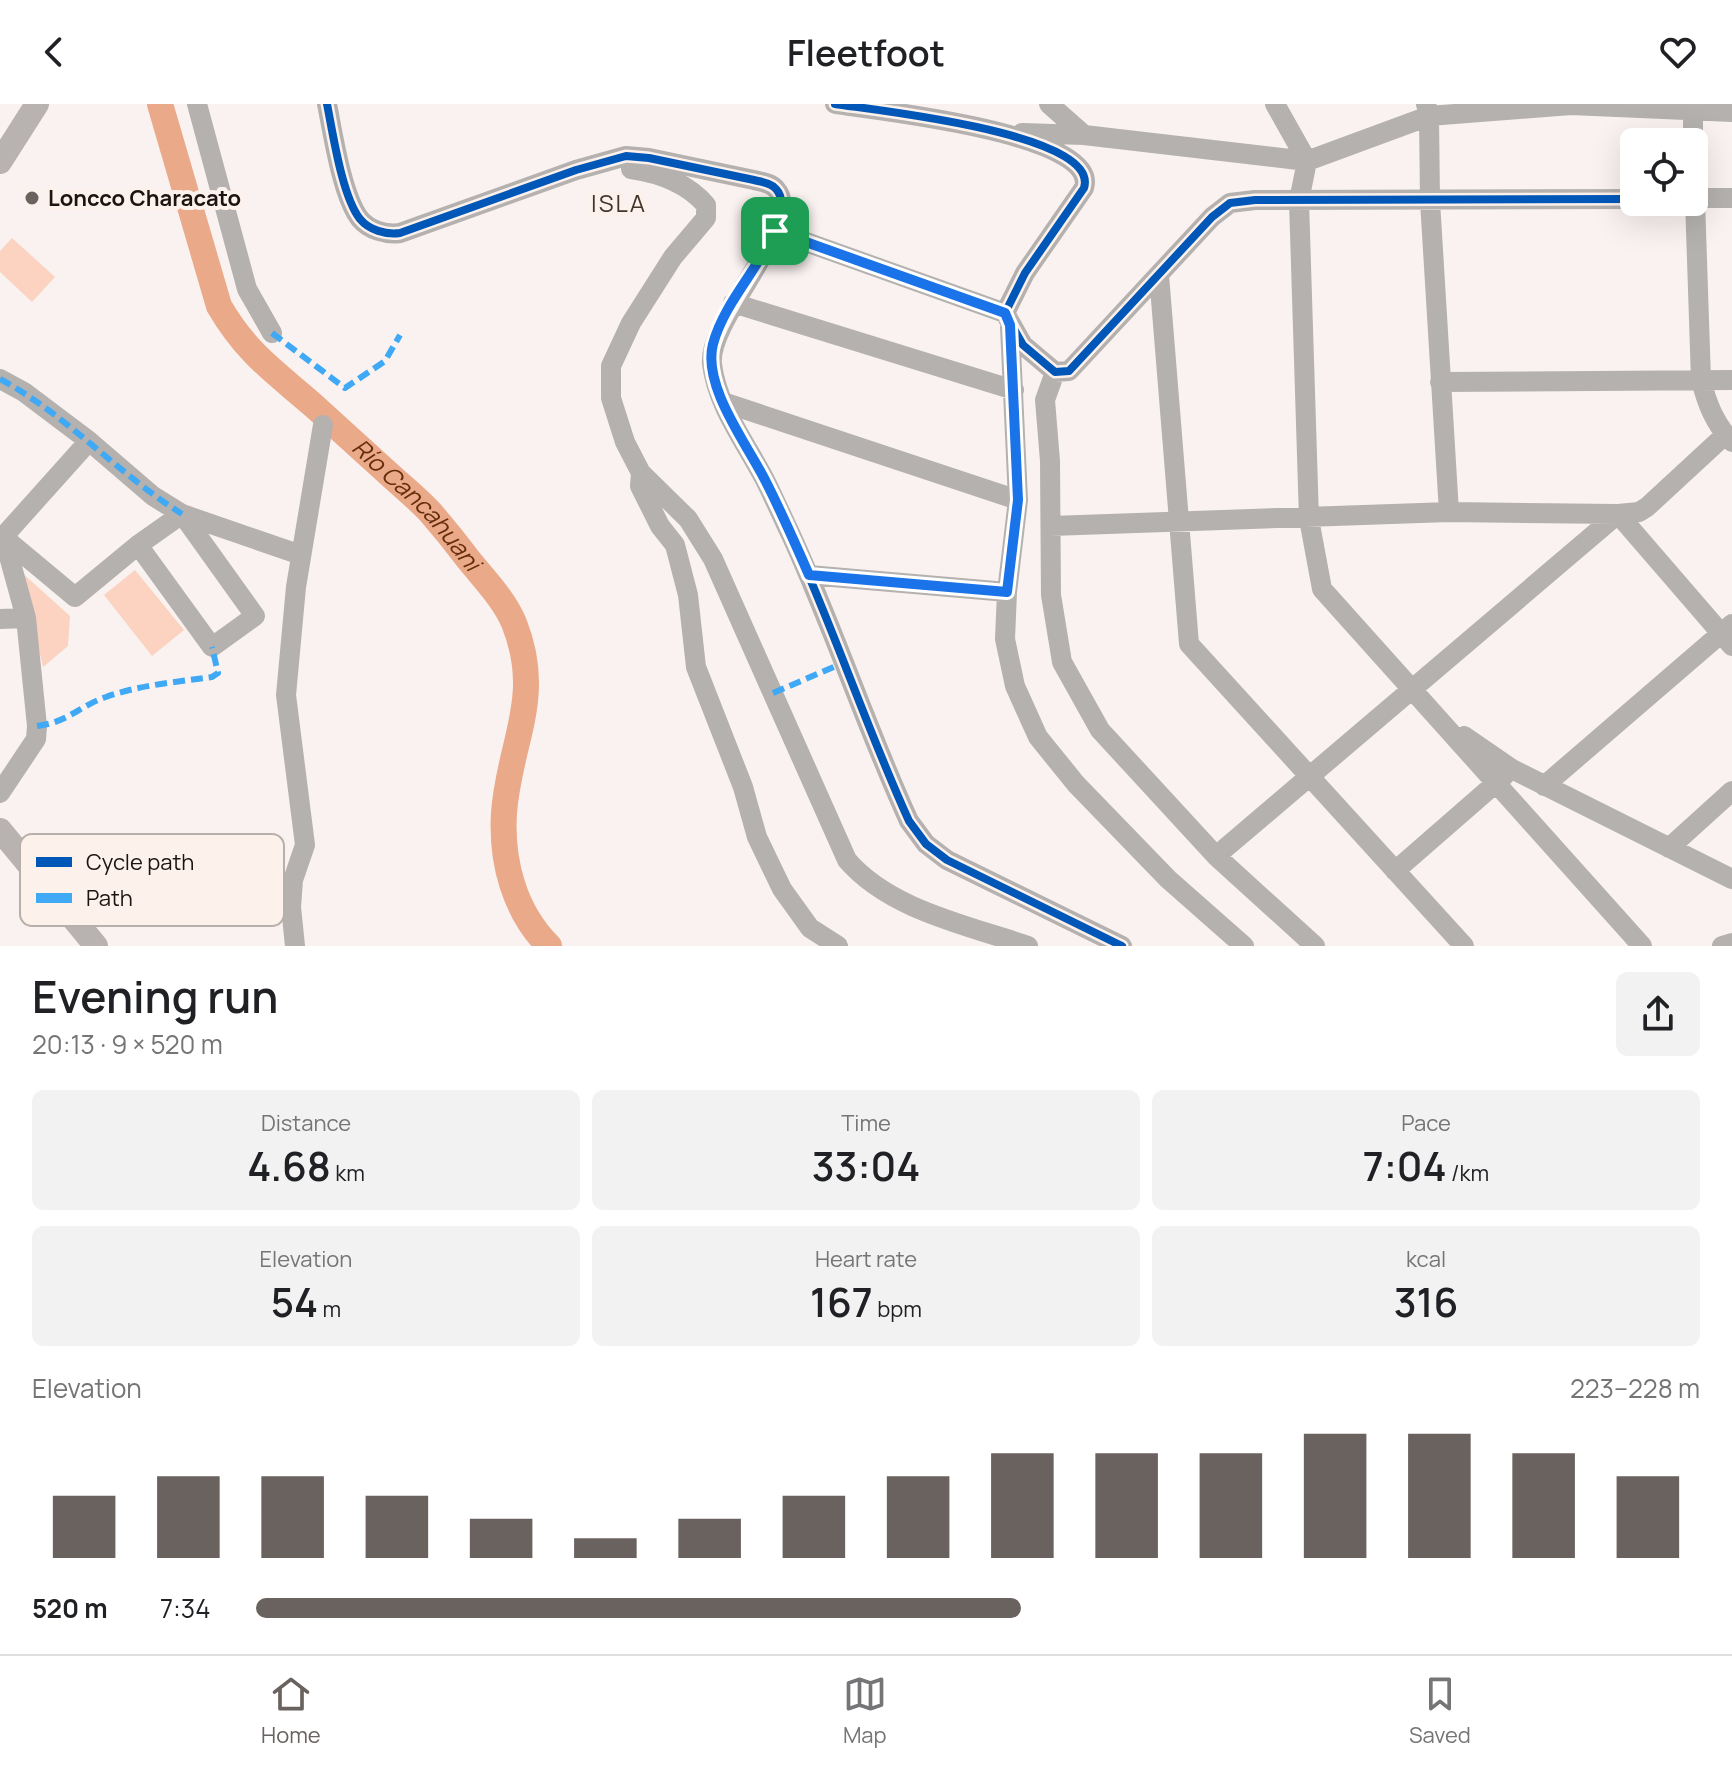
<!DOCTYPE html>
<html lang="en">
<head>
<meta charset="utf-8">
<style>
	body { margin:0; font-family:Manrope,sans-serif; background:#f2f2f2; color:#202124; height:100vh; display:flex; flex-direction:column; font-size:30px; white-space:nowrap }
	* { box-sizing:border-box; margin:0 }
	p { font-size:26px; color:#757577 }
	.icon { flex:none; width:44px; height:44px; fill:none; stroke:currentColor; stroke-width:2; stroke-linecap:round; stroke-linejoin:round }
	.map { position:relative; height:842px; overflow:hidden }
	.side { display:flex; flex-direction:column; background:#fff; flex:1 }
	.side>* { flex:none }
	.fabs { position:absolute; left:1620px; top:24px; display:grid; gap:16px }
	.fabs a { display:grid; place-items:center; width:88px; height:88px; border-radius:12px; background:#fff; box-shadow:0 8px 32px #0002; font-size:40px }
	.pin { position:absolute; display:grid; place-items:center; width:68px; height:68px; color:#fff; margin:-34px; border-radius:16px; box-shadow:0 4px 12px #0006 }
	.round { display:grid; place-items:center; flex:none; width:84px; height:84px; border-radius:12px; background:#f2f2f2 }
	.summary { display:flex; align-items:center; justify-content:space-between; height:136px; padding:0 32px }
	h1 { font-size:44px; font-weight:600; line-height:60px }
	.stats { display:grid; grid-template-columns:repeat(3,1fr); gap:12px; height:136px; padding:8px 32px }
	.stats div { display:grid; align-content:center; border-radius:12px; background:#f2f2f2; text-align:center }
	.stats b { font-size:40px; font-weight:600 }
	.stats small { font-size:22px; font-weight:400 }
	.stats p { font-size:22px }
	.chart { height:224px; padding:16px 32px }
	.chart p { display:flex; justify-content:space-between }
	.chart svg { width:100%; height:144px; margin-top:8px; stroke:#69625f; stroke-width:6 }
	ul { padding:0 32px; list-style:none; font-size:26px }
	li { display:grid; grid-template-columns:128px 96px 1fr; align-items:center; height:60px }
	li i { height:20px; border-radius:10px; background:#69625f }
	header { display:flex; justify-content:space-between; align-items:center; height:104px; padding:0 32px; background:#fff; font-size:36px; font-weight:600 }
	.tab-bar { display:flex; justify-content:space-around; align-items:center; height:112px; border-top:2px solid #e0e0e0; background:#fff; font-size:22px; color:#757577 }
	.tab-bar a { display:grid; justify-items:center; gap:4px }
	.tab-bar .selected { color:#69625f }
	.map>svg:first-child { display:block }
	.green { fill:#fbd3c0 }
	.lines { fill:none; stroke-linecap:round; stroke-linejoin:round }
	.river { stroke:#eaa988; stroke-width:26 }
	.minor { stroke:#b4b1af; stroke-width:20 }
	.major { stroke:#b8b3b1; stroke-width:24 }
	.quiet { stroke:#3fa9f5; stroke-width:6; stroke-dasharray:12 6; stroke-linecap:butt }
	.cycleway-casing { stroke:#fdf1ec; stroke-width:13 }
	.cycleway { stroke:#0057b8; stroke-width:8 }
	.route-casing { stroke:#fff; stroke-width:16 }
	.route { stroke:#1a73e8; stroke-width:10 }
	.poi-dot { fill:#69625f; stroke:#fdf1ec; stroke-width:3 }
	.labels { text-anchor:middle; stroke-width:8; stroke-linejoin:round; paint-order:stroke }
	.poi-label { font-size:22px; font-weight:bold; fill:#1b1411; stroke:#fdf1ec; text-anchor:start }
	.neighbourhood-label { font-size:24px; letter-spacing:2px; fill:#42332b; stroke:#fdf1ec }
	.water-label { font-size:24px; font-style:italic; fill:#672e0b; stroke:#fdf1ec }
	.key { fill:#fdf1ec; stroke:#b9afaa; stroke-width:2 }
	.key-label { font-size:22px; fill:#1b1411 }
</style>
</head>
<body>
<header><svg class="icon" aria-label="back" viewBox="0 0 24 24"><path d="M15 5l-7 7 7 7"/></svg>Fleetfoot<svg class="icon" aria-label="heart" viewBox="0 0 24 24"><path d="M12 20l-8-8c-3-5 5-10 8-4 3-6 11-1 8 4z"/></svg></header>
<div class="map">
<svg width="1732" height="842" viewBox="0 0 1732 842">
	<rect width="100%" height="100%" fill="#f9f2f0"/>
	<path class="green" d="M12,134L55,173L32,198L0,168V147Z
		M135,466L184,526L152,552L104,491Z
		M21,468L70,512L68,542L43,563Z"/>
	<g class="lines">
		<path class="river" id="s1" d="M160,0L219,202C247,250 274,267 314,302C339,325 365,348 390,371C403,383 418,395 430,408C443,423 456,439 468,455C484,475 504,495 514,519C544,594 509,638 504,709C501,757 514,807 549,842"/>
		<path class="minor" d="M197,0L247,185L272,229
			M327,0C333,30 342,92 360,115C369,126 386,131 400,129L576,66L626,52L649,54L754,76C762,78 771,79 776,85C806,117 707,215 712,260C717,302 746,339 765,376C774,394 782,412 791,431C834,525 866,623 909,717L926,740L947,756L1122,842
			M835,0C872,6 1101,29 1084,84L1025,169L1005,209L1023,241L1055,268L1069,267L1212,113L1230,99L1255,96L1634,95
			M1049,0L1084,31
			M1275,0L1307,57L1299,97L1309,415L1322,485L1642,842
			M1426,0L1429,12L1430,97L1449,408
			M1693,0V38
			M1022,29L1084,31L1307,57L1429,12L1571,1L1732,8
			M631,65C659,69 687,79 706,101V114L673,153L631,219L611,262V294L625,338L641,369L688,415L713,455L847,756C890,806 967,821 1028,842
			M1694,66L1701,276C1707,300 1715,320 1732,338
			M1694,94H1732
			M775,127L1005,209
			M1159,171L1189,540L1464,842
			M733,199L1014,286
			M1010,223L1018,396L1007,488L1005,535L1015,582L1038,633L1076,680L1168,775L1244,842
			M1055,268L1045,296L1050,357L1051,491L1062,558L1100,626L1216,752L1315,842
			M0,275L24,288L89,337L153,392L182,410L301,451
			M1440,278L1732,276
			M723,298L1018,396
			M89,337L3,433L75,493L138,441L182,410
			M641,369L640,382L660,422L675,441L688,491L696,563L743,683L757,733L782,785L810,824L838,842
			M1618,410L1732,542
			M1051,422L1449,408L1618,410L1639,408L1647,403L1725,331
			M138,441L212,543L255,512L182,410
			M809,471L1007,488
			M0,515L26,514
			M1464,632L1512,665L1732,775
			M1544,682L1732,520
			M0,689L36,635L37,622L26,514L4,434
			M1669,744L1732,687
			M1216,752L1618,410
			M1395,767L1504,672
			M295,842L291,803L293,776L305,741L286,591L296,483L323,321
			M1722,842L1732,839"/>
		<path class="major" d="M0,58L37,0
			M0,726L96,842"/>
		<path class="quiet" d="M272,229L345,284L385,257L400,231
			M0,275C67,311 118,370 182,410
			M773,589L843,559
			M37,622C69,618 79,602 106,593C139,581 177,578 212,573L218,569L212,543"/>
		<defs>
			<path id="cycleway" d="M327,0C333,30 342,92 360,115C369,126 386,131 400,129L576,66L626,52L649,54L754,76C762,78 771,79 776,85C806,117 707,215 712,260C717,302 746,339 765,376C774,394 782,412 791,431C834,525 866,623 909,717L926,740L947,756L1122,842
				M835,0C872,6 1101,29 1084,84L1025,169L1005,209L1023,241L1055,268L1069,267L1212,113L1230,99L1255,96L1634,95"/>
		</defs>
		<use href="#cycleway" class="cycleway-casing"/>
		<use href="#cycleway" class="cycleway"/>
	</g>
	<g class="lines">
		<defs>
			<path id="route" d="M775,127L1005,209L1010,221L1018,396L1007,488L809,471C795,439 781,407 765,376C747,340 702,282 713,240C724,199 758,166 775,127Z"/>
		</defs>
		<use href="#route" class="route-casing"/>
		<use href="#route" class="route"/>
	</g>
	<circle class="poi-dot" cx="32" cy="94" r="8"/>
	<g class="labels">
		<g class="poi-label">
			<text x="48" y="102">Loncco Characato</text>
		</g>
		<g class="neighbourhood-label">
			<text x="619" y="108">ISLA</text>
		</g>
		<g class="water-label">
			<text dy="8" stroke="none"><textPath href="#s1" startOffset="492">Río Cancahuani</textPath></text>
		</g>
	</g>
	<rect x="20" y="730" width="264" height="92" rx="12" class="key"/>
	<rect x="36" y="753" width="36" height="10" fill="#0057b8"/>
	<rect x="36" y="789" width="36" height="10" fill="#3fa9f5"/>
	<g class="key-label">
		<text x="86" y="766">Cycle path</text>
		<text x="86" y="802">Path</text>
	</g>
</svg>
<div class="fabs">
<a><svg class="icon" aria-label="locate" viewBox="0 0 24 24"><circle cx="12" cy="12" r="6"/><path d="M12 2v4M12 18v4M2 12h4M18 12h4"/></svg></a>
</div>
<div class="pin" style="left:775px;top:127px;background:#1e9e55"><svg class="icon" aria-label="arrive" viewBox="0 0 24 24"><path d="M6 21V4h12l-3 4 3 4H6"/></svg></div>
</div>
<section class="side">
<div class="summary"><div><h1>Evening run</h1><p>20:13 · 9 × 520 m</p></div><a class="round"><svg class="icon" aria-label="share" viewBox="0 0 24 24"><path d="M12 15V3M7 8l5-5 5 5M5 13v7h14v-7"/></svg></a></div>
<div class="stats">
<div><p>Distance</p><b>4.68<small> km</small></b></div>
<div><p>Time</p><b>33:04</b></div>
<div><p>Pace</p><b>7:04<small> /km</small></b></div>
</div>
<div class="stats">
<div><p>Elevation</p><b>54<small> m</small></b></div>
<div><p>Heart rate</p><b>167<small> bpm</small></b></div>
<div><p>kcal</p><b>316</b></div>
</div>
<div class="chart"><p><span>Elevation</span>223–228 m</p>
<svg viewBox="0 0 160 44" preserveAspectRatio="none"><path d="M5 44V25M15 44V19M25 44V19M35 44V25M45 44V32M55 44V38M65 44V32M75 44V25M85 44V19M95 44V12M105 44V12M115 44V12M125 44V6M135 44V6M145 44V12M155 44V19"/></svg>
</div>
<ul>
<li><b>520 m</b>7:34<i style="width:53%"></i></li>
</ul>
</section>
<nav class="tab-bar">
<a class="selected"><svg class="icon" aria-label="home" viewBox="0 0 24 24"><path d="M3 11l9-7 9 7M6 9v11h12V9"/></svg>Home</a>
<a><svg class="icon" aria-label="map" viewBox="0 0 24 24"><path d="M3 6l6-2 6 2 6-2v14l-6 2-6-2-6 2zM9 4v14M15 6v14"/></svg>Map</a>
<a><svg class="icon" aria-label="saved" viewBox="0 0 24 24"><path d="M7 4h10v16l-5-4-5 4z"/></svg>Saved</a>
</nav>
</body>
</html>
